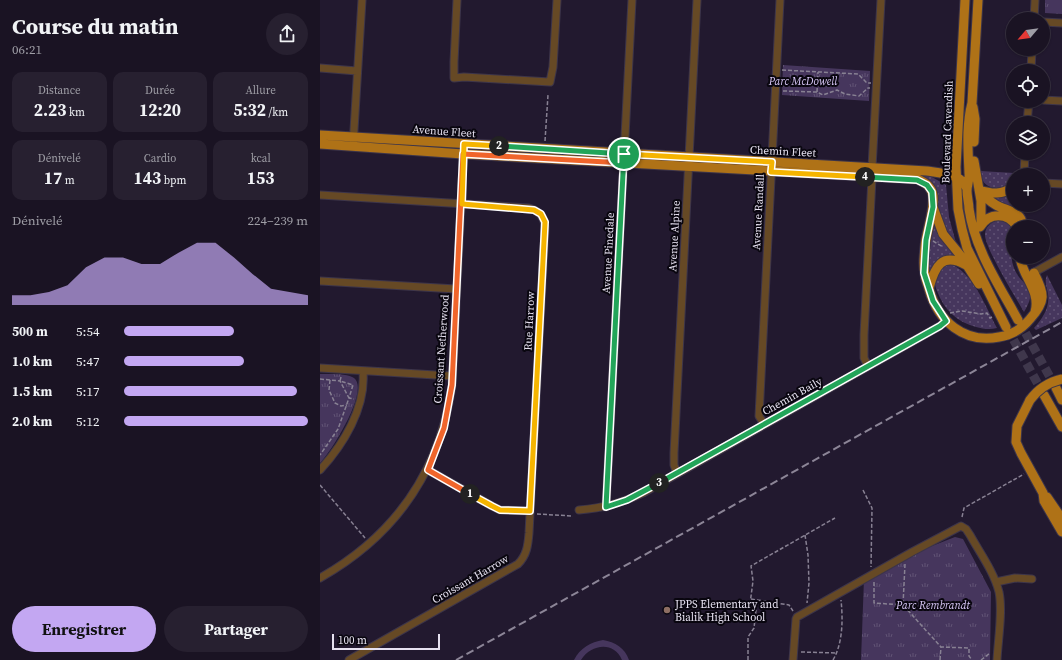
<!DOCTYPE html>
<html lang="fr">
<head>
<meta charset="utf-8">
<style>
	body { margin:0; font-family:"Source Serif 4",serif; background:#272030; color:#f1f3f6; height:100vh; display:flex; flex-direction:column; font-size:15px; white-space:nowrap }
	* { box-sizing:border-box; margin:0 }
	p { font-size:13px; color:#9f9ea6 }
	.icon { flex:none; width:22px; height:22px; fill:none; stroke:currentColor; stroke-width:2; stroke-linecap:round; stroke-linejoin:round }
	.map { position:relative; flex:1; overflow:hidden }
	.panel { display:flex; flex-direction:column; background:#1a1323; width:320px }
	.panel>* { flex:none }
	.needle { width:26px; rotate:241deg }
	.tools { position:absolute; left:686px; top:12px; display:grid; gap:8px }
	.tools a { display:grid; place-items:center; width:44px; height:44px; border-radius:50%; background:#1a1323; box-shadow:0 1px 3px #0004,0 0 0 1px #383241; font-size:20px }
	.scale { position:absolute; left:12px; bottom:10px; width:108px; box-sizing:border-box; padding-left:4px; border:2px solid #e6e1f0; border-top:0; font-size:11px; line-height:14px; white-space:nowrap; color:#e6e1f0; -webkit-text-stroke:3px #09060f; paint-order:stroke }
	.pin { position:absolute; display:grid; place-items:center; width:34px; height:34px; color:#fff; margin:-17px; border:2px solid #fff; border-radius:50%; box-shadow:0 1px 4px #0007 }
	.km { position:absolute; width:20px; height:20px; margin:-10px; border-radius:50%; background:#222; color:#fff; font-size:11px; line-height:20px; text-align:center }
	.round { display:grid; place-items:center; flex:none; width:42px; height:42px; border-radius:21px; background:#272030 }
	.headline { display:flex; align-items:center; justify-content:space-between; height:68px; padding:0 12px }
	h1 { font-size:22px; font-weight:700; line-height:30px }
	.figures { display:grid; grid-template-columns:repeat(3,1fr); gap:6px; height:68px; padding:4px 12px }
	.figures div { display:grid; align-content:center; border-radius:10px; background:#272030; text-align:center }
	.figures b { font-size:17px; font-weight:700 }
	.figures small { font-size:11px; font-weight:400 }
	.figures p { font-size:11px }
	.chart { height:112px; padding:8px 12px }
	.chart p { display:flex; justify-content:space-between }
	.chart svg { width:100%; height:72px; margin-top:4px; fill:#c3a7f2; opacity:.7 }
	.cta { display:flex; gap:8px; margin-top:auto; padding:8px 12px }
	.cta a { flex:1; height:46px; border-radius:24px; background:#c3a7f2; color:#111; font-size:16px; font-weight:700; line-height:46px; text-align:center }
	.cta a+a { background:#272030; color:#f1f3f6 }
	ul { padding:0 12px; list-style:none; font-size:13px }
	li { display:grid; grid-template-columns:64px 48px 1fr; align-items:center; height:30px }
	li i { height:10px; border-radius:5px; background:#c3a7f2 }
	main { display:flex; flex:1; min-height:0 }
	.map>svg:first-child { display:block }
	.grass { fill:url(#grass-dots) }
	.park { fill:url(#park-tufts) }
	.pitch { fill:#46365d }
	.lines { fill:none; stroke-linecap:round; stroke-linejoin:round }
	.major-tunnel { stroke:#3f374c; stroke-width:9; stroke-dasharray:9 4.5; stroke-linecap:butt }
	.minor-casing { stroke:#3d354a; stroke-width:9 }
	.major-casing { stroke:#3d354a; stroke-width:11 }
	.path { stroke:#888193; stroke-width:1.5; stroke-dasharray:4 2; stroke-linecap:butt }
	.minor { stroke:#664925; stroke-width:7 }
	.major { stroke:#af7217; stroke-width:9 }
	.rail { stroke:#8c8597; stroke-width:2; stroke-dasharray:8 4; stroke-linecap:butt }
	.major-bridge-casing { stroke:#3d354a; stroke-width:11; stroke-linecap:butt }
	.major-bridge { stroke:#af7217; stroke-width:9 }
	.split-1-casing { stroke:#fff; stroke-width:8 }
	.split-2-casing { stroke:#fff; stroke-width:8 }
	.split-3-casing { stroke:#fff; stroke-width:8 }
	.split-4-casing { stroke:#fff; stroke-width:8 }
	.split-5-casing { stroke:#fff; stroke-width:8 }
	.split-1 { stroke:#f0652b; stroke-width:5 }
	.split-2 { stroke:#f5b400; stroke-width:5 }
	.split-3 { stroke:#22a559; stroke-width:5 }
	.split-4 { stroke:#22a559; stroke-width:5 }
	.split-5 { stroke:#f5b400; stroke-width:5 }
	.education-dot { fill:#8d6e63; stroke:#09060f; stroke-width:1.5 }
	.labels { text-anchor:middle; stroke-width:4; stroke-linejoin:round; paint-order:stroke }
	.park-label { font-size:11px; font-style:italic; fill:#d8c7f7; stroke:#09060f }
	.street-label { font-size:11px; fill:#e6e1f0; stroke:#09060f }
	.poi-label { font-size:11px; fill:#e6e1f0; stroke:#09060f; text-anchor:start }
</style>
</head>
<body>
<main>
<section class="panel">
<div class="headline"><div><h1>Course du matin</h1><p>06:21</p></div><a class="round"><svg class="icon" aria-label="share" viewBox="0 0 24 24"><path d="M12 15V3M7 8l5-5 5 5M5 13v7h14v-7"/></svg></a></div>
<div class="figures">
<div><p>Distance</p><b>2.23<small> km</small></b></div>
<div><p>Durée</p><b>12:20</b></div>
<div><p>Allure</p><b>5:32<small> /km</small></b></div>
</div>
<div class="figures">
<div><p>Dénivelé</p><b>17<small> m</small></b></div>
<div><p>Cardio</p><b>143<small> bpm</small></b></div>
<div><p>kcal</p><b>153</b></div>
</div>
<div class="chart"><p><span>Dénivelé</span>224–239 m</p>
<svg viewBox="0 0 160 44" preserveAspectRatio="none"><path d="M0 44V38L10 38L20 36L30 32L40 21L50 15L60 15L70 19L80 19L90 12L100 6L110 6L120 15L130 25L140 34L150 36L160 38V44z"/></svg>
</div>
<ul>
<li><b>500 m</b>5:54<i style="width:60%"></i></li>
<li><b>1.0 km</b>5:47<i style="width:65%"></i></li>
<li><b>1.5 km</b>5:17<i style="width:94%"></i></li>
<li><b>2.0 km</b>5:12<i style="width:100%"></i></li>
</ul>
<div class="cta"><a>Enregistrer</a><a>Partager</a></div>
</section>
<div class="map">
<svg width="742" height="660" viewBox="0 0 742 660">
	<defs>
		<pattern id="grass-dots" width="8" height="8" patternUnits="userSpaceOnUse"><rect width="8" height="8" fill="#46365d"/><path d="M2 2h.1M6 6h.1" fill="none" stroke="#615375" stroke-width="1.8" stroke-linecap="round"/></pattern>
		<pattern id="park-tufts" width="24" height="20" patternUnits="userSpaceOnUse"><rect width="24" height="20" fill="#46365d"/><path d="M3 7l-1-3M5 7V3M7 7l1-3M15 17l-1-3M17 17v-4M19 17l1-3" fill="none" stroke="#615375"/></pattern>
	</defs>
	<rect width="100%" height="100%" fill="#22192f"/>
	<path class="grass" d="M660,171L694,173C693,175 693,177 692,179C687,190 669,191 663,181C661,178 661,174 660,171Z
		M594,175L610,176L626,185L629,217L636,243L629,237L617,208V195L616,191Z
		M693,190V205H695V208L679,203L670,196Z
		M678,220C701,222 688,250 693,265C699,287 721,284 704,312C696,298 665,248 665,235C665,227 670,223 678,220Z
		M614,222L620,236L635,257L614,265L609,272V256L613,223Z
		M628,263C653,271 665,306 677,328C670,330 663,329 656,327C637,322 624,310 617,291C615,286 613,278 616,273C618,269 624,266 628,263Z
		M727,275L742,305V318L716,330L714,328C723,318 730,307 728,294C727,287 724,282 727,275Z"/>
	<path class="park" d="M725,0H742V14L725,13Z
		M463,65L550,71L549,101L462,95Z
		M0,374C8,374 28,373 34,378C50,390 11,452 0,463Z
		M635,537L643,539L671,592L670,660H541L544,579L584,557Z"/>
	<path class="pitch" d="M283,640C295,642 305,648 309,660H302C294,641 271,644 261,660H254C260,648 271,642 283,640Z"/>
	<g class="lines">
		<path class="major-tunnel" d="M699,321L736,388
			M687,328L724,395"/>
		<defs>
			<path id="minor" d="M137,0L134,62V78L144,77L230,82L233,67L237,0
				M714,19L715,0
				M723,22L742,23
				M0,68L37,71
				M711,71L712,49
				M723,100L742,101
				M707,123L709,101
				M33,146L42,0
				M552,168L561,0
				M704,175L705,153
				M723,183L742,184
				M0,195L209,208C219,211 224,216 225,227L209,533C208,545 207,555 198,564L29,660
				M702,208V205
				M711,274L742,257
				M0,281L136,289
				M548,366L544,358V335L552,178
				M0,368L132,376
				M444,424L439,416L460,0
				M0,470C23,445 46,408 43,372
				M108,470L172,506L180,510L210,511
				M357,473L354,465V453L377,0
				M286,507L312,0
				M259,510C284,508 301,503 323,493L620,326L626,321
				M0,578C76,535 120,472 132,385L144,144
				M676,582L695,578L712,579
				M473,660L476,619L477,617L592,552L641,526L646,529L650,535C660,553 674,572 679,592C683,611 678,640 677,660"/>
			<path id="major" d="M645,0L636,167L638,209L642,229L647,248L686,327
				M658,0L652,103C646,126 648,148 649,173C650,179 647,184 647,191C647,197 649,203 649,209C655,250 679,285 698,320
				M653,107L655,119L654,142
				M0,135L607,171C620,173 643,174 647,189
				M0,144L143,154L597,179C605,182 612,187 613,196C615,211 606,231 605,247C604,256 603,266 605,274C605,280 608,284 609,289C618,321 644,344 679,337C691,335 702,329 710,319C726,301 725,294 714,273
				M654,161L661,201V225
				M659,190C664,196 669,201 676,205C686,211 704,211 702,227
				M659,190C672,194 682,195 693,187
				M613,207L623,234L641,256L659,284
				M660,227C669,212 688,212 697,227
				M700,257C702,276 721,291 715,312
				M609,288C615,266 622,252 646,265
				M736,388L742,400
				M724,395L742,427
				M710,400L697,426L696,442L701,453L723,493L724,501L742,532
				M727,497L742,519"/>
		</defs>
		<use href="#minor" class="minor-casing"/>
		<use href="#major" class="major-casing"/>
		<path class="path" d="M462,70L538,74L547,83H551
			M463,91L497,92L503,95L517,90L525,94L539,96L548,88H550
			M497,92L498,72
			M225,141L228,95
			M613,241L623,247
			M630,313L642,311L661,314L667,313L670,318L672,317
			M21,377L20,381L33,385L29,398L34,399
			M0,379L20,381L29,398L18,429L0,455
			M10,380L9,390L15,403L21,406L27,405
			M0,485L45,538
			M543,490L552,508L551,567
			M217,514L253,516
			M642,517L644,508L704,474
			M485,535L488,555L489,583L487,603
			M585,564L583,605L621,647
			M554,582V603L583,605
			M431,599L469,605L473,611
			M481,652L517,653
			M428,660V637L434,628L436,610L430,604L433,581L431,566L515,518
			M513,660C523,643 523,619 521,600
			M620,660L621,647L649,648V656L652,660
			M661,660L670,653"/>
		<use href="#minor" class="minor"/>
		<use href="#major" class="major"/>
		<path class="rail" d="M136,660L742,322"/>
		<defs>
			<path id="major-bridge" d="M710,400C718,389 729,382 742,379"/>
		</defs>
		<use href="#major-bridge" class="major-bridge-casing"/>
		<use href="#major-bridge" class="major-bridge"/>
	</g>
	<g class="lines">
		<defs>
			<path id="split-1" d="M150,494L108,470L124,428L132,385L143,154L304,163V154"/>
			<path id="split-2" d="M150,494L172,506L180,510L210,511L225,222L221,214L214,210L142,204L144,144L179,146"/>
			<path id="split-3" d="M179,146L304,154L286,507L307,500L339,483"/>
			<path id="split-4" d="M339,483L620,326L626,321L613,301L604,273L606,240L613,207L612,192L607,185L597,180L545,177"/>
			<path id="split-5" d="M304,154L452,162L451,172L545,177"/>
		</defs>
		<use href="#split-1" class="split-1-casing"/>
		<use href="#split-2" class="split-2-casing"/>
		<use href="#split-3" class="split-3-casing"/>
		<use href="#split-4" class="split-4-casing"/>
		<use href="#split-5" class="split-5-casing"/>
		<use href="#split-1" class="split-1"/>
		<use href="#split-2" class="split-2"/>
		<use href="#split-3" class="split-3"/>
		<use href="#split-4" class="split-4"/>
		<use href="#split-5" class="split-5"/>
	</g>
	<circle class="education-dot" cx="347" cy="610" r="4"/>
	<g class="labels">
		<g class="park-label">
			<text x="483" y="85">Parc McDowell</text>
			<text x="613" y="609">Parc Rembrandt</text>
		</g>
		<g class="street-label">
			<text transform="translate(124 131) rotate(4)" y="4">Avenue Fleet</text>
			<text transform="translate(627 132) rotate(-88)" y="4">Boulevard Cavendish</text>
			<text transform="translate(463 151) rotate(3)" y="4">Chemin Fleet</text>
			<text transform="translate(438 212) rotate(-87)" y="4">Avenue Randall</text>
			<text transform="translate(354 236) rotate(-87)" y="4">Avenue Alpine</text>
			<text transform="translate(288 253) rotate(-87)" y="4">Avenue Pinedale</text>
			<text transform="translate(209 321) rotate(-87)" y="4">Rue Harrow</text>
			<text transform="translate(121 349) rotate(-86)" y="4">Croissant Netherwood</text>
			<text transform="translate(472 396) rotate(-29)" y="4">Chemin Baily</text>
			<text transform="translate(150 579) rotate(-30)" y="4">Croissant Harrow</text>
		</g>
		<g class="poi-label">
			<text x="355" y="608">JPPS Elementary and<tspan x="355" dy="13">Bialik High School</tspan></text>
		</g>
	</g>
</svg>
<div class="tools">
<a><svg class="needle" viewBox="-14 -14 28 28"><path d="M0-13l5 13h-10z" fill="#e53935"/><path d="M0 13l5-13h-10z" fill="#9f9ea6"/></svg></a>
<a><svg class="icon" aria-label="locate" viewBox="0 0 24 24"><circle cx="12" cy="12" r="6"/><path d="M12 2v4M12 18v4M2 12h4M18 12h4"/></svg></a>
<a><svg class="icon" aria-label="layers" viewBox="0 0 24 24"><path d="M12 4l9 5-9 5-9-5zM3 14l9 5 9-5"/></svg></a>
<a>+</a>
<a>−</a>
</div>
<div class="scale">100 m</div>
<div class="pin" style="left:304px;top:154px;background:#1e9e55"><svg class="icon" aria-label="arrive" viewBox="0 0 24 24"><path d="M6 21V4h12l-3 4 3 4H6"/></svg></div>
<b class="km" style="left:150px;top:494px">1</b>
<b class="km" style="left:179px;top:146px">2</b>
<b class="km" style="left:339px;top:483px">3</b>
<b class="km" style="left:545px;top:177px">4</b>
</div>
</main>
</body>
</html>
